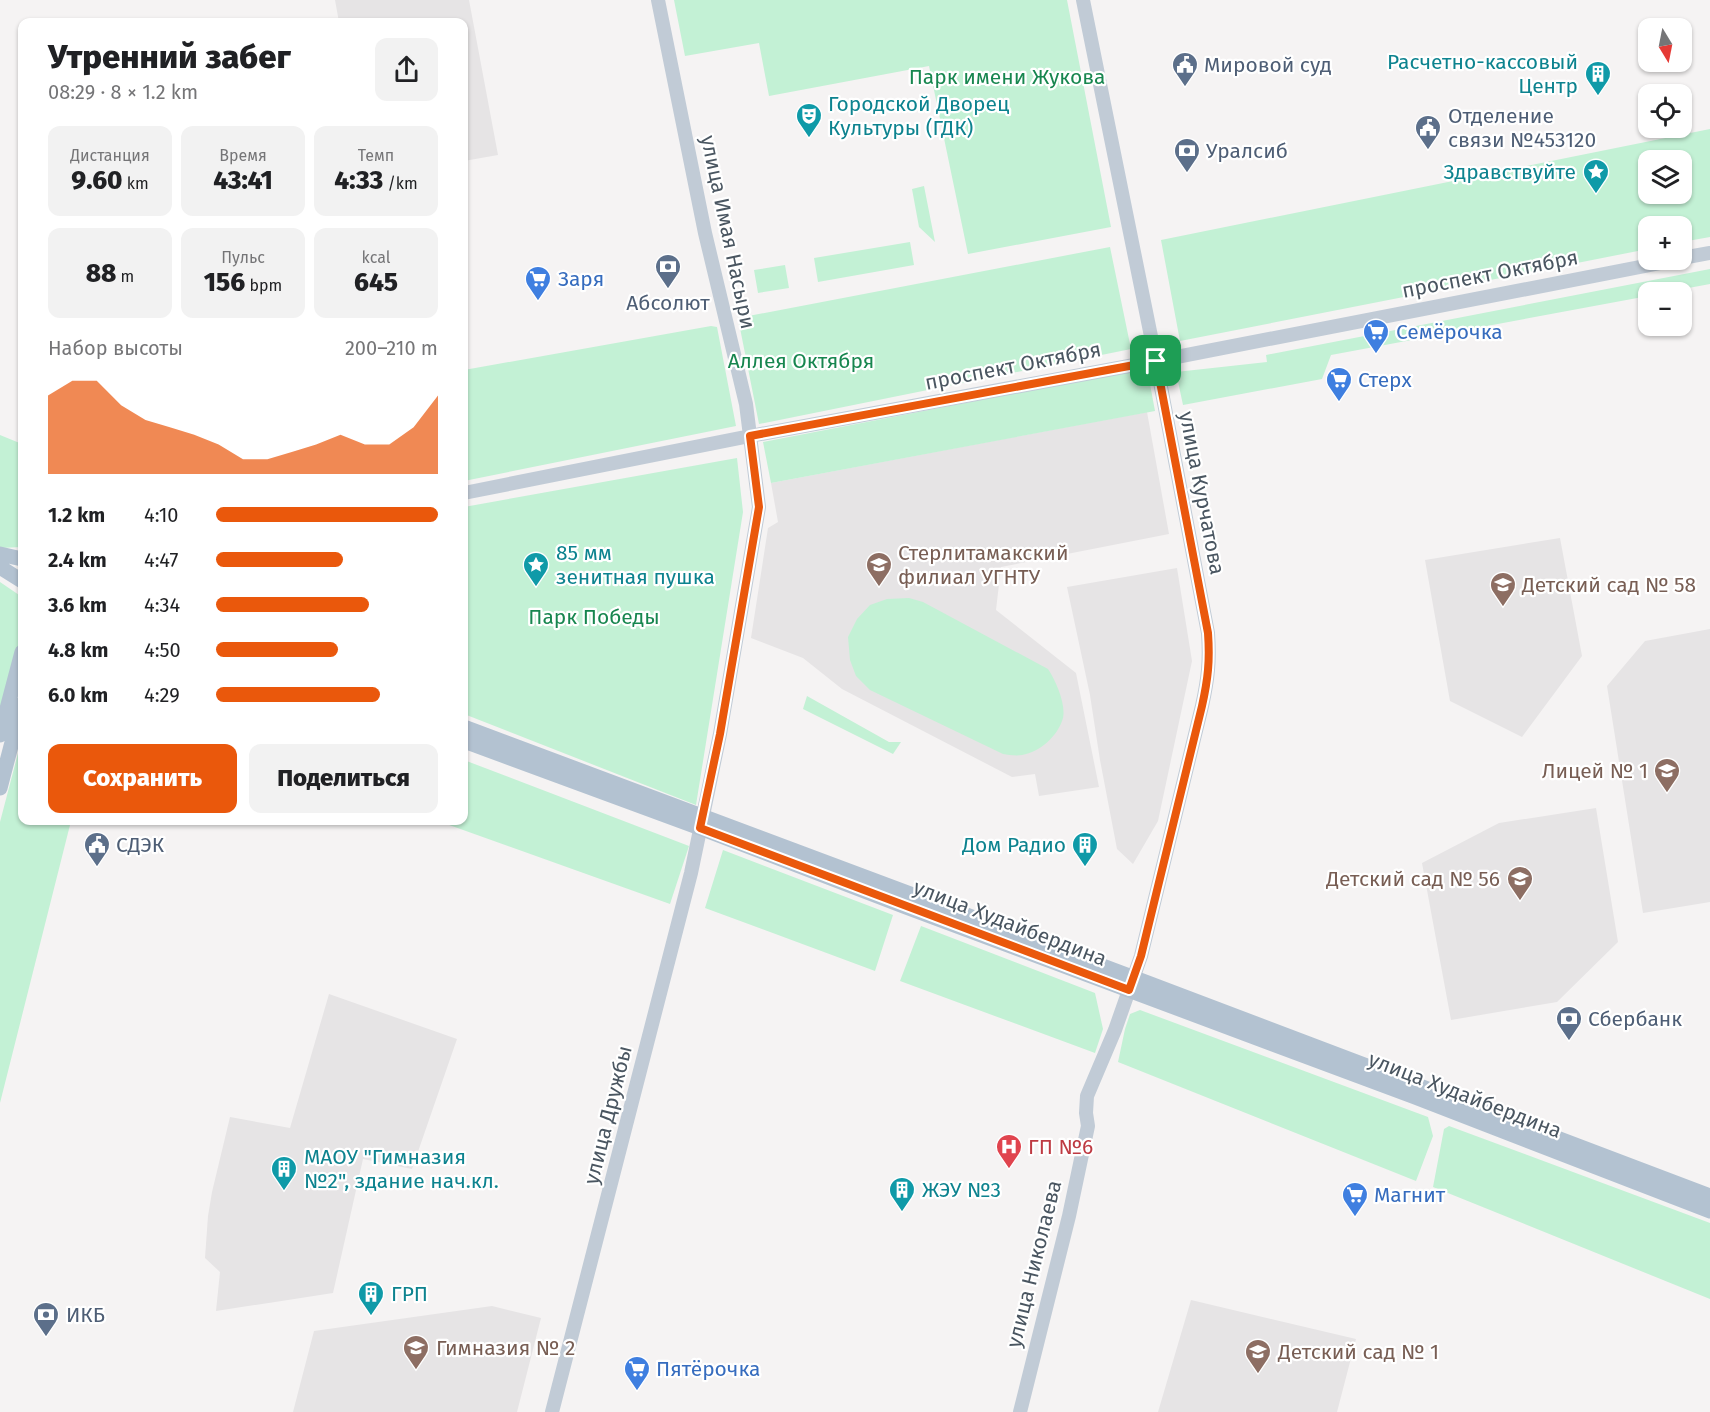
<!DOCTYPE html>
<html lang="ru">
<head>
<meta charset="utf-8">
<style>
	body { margin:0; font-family:"Fira Sans",sans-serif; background:#f2f2f2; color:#202124; height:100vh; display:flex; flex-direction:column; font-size:22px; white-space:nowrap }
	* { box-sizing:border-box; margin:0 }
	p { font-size:20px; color:#757577 }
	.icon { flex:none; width:33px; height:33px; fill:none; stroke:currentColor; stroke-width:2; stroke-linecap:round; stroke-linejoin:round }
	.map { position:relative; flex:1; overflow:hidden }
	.drawer { position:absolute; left:18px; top:18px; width:450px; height:807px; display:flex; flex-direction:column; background:#fff; border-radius:12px; box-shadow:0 2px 4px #0004 }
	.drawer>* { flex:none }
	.needle { width:39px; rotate:170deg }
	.fabs { position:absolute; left:1638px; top:18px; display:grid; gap:12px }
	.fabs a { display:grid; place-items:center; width:54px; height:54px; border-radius:12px; background:#fff; box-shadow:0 2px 4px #0004; font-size:30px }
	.pin { position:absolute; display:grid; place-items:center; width:51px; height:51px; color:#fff; margin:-26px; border-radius:12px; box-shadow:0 3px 9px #0006 }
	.round { display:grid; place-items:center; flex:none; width:63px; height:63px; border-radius:12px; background:#f2f2f2 }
	.headline { display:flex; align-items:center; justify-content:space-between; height:102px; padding:0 30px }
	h1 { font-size:33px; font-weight:800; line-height:45px }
	.stats { display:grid; grid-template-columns:repeat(3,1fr); gap:9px; height:102px; padding:6px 30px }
	.stats div { display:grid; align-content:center; border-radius:12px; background:#f2f2f2; text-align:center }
	.stats b { font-size:26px; font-weight:800 }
	.stats small { font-size:16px; font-weight:400 }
	.stats p { font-size:16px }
	.chart { height:168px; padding:12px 30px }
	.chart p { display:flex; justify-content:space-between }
	.chart svg { width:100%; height:108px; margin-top:6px; fill:#ea580c; opacity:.7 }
	.action { display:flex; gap:12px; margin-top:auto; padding:12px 30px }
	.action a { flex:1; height:69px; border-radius:12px; background:#ea580c; color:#fff; font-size:24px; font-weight:800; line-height:69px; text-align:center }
	.action a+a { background:#f2f2f2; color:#202124 }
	ul { padding:0 30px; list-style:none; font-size:20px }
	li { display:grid; grid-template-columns:96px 72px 1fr; align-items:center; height:45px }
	li i { height:15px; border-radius:8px; background:#ea580c }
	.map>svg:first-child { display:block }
	.education { fill:#e6e4e5 }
	.green { fill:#c3f1d5; fill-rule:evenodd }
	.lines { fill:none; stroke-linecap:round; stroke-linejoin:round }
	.secondary { stroke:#c1cbd6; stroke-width:14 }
	.primary { stroke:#b3c2d1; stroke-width:15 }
	.route-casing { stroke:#fff; stroke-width:12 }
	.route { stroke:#ea580c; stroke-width:8 }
	.labels { text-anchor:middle; stroke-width:4.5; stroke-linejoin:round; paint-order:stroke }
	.culture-label { font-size:21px; fill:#0d838f; stroke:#fff; text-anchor:start }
	.service-label { font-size:21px; fill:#4e5e75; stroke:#fff; text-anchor:start }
	.park-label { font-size:21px; fill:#17864f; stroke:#fff }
	.street-label { font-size:21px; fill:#4a5661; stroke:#fff }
	.shop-label { font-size:21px; fill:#366cbe; stroke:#fff; text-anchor:start }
	.education-label { font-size:21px; fill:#785e54; stroke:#fff; text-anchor:start }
	.health-label { font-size:21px; fill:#be3a42; stroke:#fff; text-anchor:start }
</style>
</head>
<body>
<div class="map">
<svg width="1710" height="1412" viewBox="0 0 1710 1412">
	<rect width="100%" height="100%" fill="#f5f3f3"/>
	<path class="education" d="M335,0H469L498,155L464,161V22H339Z
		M1147,412L1169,534L1001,567L996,610L1076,673L1099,787L1039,796L1035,774L1012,777L842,689L803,658L751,638L768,528L778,522L771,483Z
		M1560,538L1582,656L1522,737L1450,701L1425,560Z
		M1177,568L1192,661L1158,821L1133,864L1117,849L1100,760L1090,695L1067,587Z
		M1710,629V902L1643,913L1607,686L1645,641Z
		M1596,808L1618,942L1557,1002L1451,1020L1422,863L1499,823Z
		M329,994L457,1039L412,1169L363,1159L333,1293L216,1311L220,1272L205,1258L208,1216L212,1192L230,1117L290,1128Z
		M1191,1300L1356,1339L1337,1412H1158Z
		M492,1306L541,1318L517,1412H293L314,1331Z"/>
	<path class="green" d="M674,0H1067L1111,227L968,254L929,66L769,96L759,43L685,56Z
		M1710,129V237L1682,242V226H1648V249L1180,341L1161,240ZM1648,160H1682V194H1648Z
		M924,186L935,242L919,227L912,189Z
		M910,242L914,265L818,282L814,258Z
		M1110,247L1131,349L759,424L738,318Z
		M785,265L789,288L758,293L754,270Z
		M1710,269V284L1667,292H1648V296L1331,355L1322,379L1183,405L1176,372L1267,362L1266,355Z
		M711,326L717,327L736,426L464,481V370Z
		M1147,368L1155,411L771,483L763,442Z
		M0,435L22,444V547L0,548Z
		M737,458L743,512L696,805L464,714V507Z
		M0,582L22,597V628L20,643L0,710Z
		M909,598L923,602L1048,669C1056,681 1066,704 1063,718C1058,736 1040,752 1022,755C1016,756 1009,755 1003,754L870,690L856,676L850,660L848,637L857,619L870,605L887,599Z
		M807,696L889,742H901L893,754L803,709Z
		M22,738V820L71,821L0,1103V822Z
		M464,760L689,846L670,904L438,821L464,820Z
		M723,850L893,915L875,971L705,908Z
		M921,926L1095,993L1103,1029L1095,1053L900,981Z
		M1140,1010L1428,1117L1433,1136L1416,1181L1118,1062L1125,1029L1130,1014Z
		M1449,1126L1710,1223V1299L1433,1187L1444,1129Z"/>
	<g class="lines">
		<path class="secondary" d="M1682,258L1710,253
			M464,493L750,436L1156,361L1676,260
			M552,1412L691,873L720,734L759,507L746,404L705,233L658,0
			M1020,1412L1069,1216L1088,1126L1086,1113L1087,1096L1115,1030L1141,956L1202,706C1208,679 1210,661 1208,633L1156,361L1083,0"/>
		<path class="primary" d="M0,554L22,559
			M0,567L22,581
			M464,727L1148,983L1710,1196
			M0,735L22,652
			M464,741L700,828L906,907L1415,1097L1710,1211
			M0,788L22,704"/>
	</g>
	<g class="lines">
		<defs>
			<path id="route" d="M1156,361L1208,633C1210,661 1208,679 1202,706L1141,956L1129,990L700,828L720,734L759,507L750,436Z"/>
		</defs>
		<use href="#route" class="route-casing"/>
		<use href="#route" class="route"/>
	</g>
	<defs>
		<symbol id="civic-pin" viewBox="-11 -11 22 30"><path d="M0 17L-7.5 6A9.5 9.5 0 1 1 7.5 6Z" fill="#5c6f8a" stroke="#fff"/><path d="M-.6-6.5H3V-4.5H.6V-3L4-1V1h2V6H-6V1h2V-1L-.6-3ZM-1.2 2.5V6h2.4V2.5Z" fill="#fff"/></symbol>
		<symbol id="building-pin" viewBox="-11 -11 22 30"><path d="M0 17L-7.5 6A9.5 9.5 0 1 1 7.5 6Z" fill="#0f9aa8" stroke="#fff"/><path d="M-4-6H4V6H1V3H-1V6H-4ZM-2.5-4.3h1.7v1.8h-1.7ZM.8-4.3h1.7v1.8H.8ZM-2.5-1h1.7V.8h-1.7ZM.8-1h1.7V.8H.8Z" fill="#fff"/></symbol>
		<symbol id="theatre-pin" viewBox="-11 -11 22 30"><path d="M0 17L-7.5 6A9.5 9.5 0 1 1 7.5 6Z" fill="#0f9aa8" stroke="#fff"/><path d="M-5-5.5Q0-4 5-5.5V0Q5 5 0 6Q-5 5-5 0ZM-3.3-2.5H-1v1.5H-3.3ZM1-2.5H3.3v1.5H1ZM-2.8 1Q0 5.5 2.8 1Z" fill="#fff"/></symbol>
		<symbol id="bank-pin" viewBox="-11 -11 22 30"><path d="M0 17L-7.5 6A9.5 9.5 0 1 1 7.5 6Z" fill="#5c6f8a" stroke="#fff"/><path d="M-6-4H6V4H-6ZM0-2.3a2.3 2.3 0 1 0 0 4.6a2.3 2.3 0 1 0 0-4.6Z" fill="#fff"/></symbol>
		<symbol id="sight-pin" viewBox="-11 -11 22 30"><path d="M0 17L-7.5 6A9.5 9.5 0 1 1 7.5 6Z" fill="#0f9aa8" stroke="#fff"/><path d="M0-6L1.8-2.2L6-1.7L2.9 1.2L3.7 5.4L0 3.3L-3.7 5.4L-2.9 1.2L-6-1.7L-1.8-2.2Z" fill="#fff"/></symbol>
		<symbol id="supermarket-pin" viewBox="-11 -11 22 30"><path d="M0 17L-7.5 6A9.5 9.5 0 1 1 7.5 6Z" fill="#3f7fe0" stroke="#fff"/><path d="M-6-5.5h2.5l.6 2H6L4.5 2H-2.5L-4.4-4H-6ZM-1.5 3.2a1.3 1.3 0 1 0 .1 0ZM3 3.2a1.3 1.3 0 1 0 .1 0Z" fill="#fff"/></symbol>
		<symbol id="university-pin" viewBox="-11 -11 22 30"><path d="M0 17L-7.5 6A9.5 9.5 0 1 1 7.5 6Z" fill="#8d6e63" stroke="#fff"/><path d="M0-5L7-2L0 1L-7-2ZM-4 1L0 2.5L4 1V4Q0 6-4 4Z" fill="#fff"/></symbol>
		<symbol id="school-pin" viewBox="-11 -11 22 30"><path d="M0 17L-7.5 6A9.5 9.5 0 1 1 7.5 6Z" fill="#8d6e63" stroke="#fff"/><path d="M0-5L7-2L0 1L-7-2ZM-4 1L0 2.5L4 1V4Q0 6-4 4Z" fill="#fff"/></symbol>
		<symbol id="hospital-pin" viewBox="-11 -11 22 30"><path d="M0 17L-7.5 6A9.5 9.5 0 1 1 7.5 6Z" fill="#e0444e" stroke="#fff"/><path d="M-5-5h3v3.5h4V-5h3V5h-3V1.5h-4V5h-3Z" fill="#fff"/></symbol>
	</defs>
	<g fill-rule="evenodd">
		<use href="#civic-pin" x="1170" y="50" width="30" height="40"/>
		<use href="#building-pin" x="1583" y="59" width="30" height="40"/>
		<use href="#theatre-pin" x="794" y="101" width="30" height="40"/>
		<use href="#civic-pin" x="1413" y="113" width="30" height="40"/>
		<use href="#bank-pin" x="1172" y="136" width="30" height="40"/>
		<use href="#sight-pin" x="1581" y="157" width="30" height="40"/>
		<use href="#bank-pin" x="653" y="252" width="30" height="40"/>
		<use href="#supermarket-pin" x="523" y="264" width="30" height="40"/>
		<use href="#supermarket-pin" x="1361" y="317" width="30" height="40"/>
		<use href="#supermarket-pin" x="1324" y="365" width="30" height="40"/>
		<use href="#sight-pin" x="521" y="550" width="30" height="40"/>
		<use href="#university-pin" x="864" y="550" width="30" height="40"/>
		<use href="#school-pin" x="1488" y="570" width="30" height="40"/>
		<use href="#school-pin" x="1652" y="756" width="30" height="40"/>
		<use href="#civic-pin" x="82" y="830" width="30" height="40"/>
		<use href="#building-pin" x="1070" y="830" width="30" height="40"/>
		<use href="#school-pin" x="1505" y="864" width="30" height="40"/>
		<use href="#bank-pin" x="1554" y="1004" width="30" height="40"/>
		<use href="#hospital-pin" x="994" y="1132" width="30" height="40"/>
		<use href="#building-pin" x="269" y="1154" width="30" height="40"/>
		<use href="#building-pin" x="887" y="1175" width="30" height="40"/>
		<use href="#supermarket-pin" x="1340" y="1180" width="30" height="40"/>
		<use href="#building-pin" x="356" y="1279" width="30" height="40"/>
		<use href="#bank-pin" x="31" y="1300" width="30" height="40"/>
		<use href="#school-pin" x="401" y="1333" width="30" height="40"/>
		<use href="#school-pin" x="1243" y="1337" width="30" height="40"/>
		<use href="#supermarket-pin" x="622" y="1354" width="30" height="40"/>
	</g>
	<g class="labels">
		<g class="culture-label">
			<text x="1578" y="69" text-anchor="end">Расчетно-кассовый<tspan x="1578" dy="24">Центр</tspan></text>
			<text x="828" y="111">Городской Дворец<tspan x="828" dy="24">Культуры (ГДК)</tspan></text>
			<text x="1576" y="179" text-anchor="end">Здравствуйте</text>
			<text x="556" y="560">85 мм<tspan x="556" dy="24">зенитная пушка</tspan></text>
			<text x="1066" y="852" text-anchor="end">Дом Радио</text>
			<text x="304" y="1164">МАОУ "Гимназия<tspan x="304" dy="24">№2", здание нач.кл.</tspan></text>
			<text x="922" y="1197">ЖЭУ №3</text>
			<text x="391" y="1301">ГРП</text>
		</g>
		<g class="service-label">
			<text x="1204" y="72">Мировой суд</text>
			<text x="1448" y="123">Отделение<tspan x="1448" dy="24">связи №453120</tspan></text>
			<text x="1206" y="158">Уралсиб</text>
			<text x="668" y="310" text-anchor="middle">Абсолют</text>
			<text x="116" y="852">СДЭК</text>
			<text x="1588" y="1026">Сбербанк</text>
			<text x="66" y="1322">ИКБ</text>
		</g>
		<g class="park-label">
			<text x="1007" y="84">Парк имени Жукова</text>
			<text x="801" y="368">Аллея Октября</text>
			<text x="594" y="624">Парк Победы</text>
		</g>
		<g class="street-label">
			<text transform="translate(728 232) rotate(78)" y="7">улица Имая Насыри</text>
			<text transform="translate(1490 274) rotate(-11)" y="7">проспект Октября</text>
			<text transform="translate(1013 366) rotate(-11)" y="7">проспект Октября</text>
			<text transform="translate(1202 493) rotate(79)" y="7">улица Курчатова</text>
			<text transform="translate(1010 923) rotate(21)" y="7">улица Худайбердина</text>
			<text transform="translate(1465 1095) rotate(21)" y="7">улица Худайбердина</text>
			<text transform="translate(608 1115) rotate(-76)" y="7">улица Дружбы</text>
			<text transform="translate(1034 1264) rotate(-76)" y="7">улица Николаева</text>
		</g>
		<g class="shop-label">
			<text x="558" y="286">Заря</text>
			<text x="1396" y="339">Семёрочка</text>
			<text x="1358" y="387">Стерх</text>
			<text x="1374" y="1202">Магнит</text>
			<text x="656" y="1376">Пятёрочка</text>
		</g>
		<g class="education-label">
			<text x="898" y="560">Стерлитамакский<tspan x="898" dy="24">филиал УГНТУ</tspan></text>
			<text x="1522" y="592">Детский сад № 58</text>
			<text x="1648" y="778" text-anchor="end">Лицей № 1</text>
			<text x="1500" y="886" text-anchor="end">Детский сад № 56</text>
			<text x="436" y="1355">Гимназия № 2</text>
			<text x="1278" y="1359">Детский сад № 1</text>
		</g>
		<g class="health-label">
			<text x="1028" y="1154">ГП №6</text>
		</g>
	</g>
</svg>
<div class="fabs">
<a><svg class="needle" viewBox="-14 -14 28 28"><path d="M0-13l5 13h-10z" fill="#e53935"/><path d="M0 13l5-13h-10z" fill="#757577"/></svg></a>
<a><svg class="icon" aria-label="locate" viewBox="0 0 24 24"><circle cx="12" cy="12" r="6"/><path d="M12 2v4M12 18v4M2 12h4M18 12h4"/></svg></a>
<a><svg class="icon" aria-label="layers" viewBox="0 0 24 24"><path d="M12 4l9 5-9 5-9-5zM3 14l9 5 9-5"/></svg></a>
<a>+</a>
<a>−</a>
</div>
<div class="pin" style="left:1156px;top:361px;background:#1e9e55"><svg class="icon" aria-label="arrive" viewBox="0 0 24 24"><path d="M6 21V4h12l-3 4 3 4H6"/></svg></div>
<section class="drawer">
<div class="headline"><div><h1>Утренний забег</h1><p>08:29 · 8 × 1.2 km</p></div><a class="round"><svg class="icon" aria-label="share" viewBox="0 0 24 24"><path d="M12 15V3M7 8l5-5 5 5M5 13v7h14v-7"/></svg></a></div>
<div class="stats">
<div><p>Дистанция</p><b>9.60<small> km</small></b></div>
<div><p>Время</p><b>43:41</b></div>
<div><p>Темп</p><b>4:33<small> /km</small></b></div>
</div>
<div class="stats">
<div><b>88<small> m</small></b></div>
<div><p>Пульс</p><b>156<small> bpm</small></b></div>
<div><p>kcal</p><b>645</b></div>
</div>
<div class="chart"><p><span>Набор высоты</span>200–210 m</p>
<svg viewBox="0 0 160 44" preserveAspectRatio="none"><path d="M0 44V12L10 6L20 6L30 16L40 22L50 25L60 28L70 32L80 38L90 38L100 35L110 32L120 28L130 32L140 32L150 25L160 12V44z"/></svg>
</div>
<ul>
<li><b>1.2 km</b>4:10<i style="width:100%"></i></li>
<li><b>2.4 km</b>4:47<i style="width:57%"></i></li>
<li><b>3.6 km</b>4:34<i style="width:69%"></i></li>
<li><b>4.8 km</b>4:50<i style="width:55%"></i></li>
<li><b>6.0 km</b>4:29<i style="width:74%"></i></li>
</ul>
<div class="action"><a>Сохранить</a><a>Поделиться</a></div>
</section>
</div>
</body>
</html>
